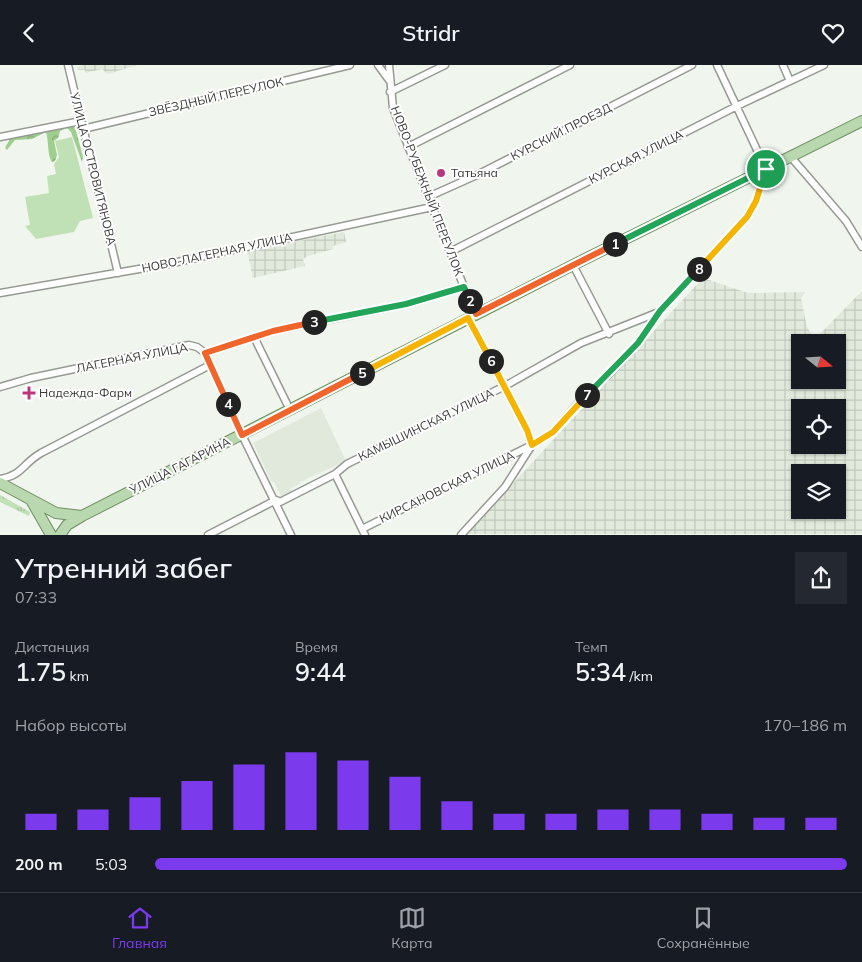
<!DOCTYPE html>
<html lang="ru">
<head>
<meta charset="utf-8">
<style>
	body { margin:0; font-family:Mulish,sans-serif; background:#242831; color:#f1f3f6; height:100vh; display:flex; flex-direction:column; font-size:19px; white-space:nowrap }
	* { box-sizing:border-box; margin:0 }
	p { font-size:16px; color:#9ea1a6 }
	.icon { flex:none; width:28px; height:28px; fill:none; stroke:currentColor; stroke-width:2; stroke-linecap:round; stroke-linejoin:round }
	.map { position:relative; height:470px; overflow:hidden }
	.panel { display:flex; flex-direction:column; background:#171b24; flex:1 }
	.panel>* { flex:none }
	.needle { width:32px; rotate:108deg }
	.fabs { position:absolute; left:791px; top:269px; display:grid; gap:10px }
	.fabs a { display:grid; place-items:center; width:55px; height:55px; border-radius:0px; background:#171b24; box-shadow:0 1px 4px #0004; font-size:25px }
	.pin { position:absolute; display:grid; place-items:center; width:42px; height:42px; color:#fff; margin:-21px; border:2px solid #fff; border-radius:50%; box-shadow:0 1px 5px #0007 }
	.km { position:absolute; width:25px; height:25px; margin:-12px; border-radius:50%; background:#222; color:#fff; font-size:14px; line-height:25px; text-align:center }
	.round { display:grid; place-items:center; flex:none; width:52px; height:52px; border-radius:0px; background:#242831 }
	.overview { display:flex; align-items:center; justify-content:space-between; height:85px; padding:0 15px }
	h1 { font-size:28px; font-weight:600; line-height:38px }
	.metrics { display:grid; grid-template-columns:repeat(3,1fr); gap:8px; height:85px; padding:5px 15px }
	.metrics div { display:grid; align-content:center }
	.metrics b { font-size:25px; font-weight:600 }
	.metrics small { font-size:14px; font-weight:400 }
	.metrics p { font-size:14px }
	.chart { height:140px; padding:10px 15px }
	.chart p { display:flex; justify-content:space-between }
	.chart svg { width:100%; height:90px; margin-top:5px; stroke:#7c3aed; stroke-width:6 }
	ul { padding:0 15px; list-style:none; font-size:16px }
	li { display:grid; grid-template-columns:80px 60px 1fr; align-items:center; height:38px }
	li i { height:12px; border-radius:6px; background:#7c3aed }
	header { display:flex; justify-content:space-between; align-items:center; height:65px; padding:0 15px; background:#171b24; font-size:22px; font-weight:600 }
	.menu { display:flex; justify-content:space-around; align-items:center; height:70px; border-top:1px solid #363941; background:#171b24; font-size:14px; color:#9ea1a6 }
	.menu a { display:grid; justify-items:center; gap:2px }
	.menu .on { color:#7c3aed }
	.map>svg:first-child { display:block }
	.built { fill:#e0e9dc }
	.industrial { fill:url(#industrial-grid); fill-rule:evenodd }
	.grass { fill:url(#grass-tufts) }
	.forest { fill:url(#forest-crowns) }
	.garden { fill:#c0e0b5 }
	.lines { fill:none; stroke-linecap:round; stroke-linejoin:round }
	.street-casing { stroke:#959a93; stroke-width:9 }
	.primary-casing { stroke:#6e8f62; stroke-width:12 }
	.street { stroke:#fff; stroke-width:6 }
	.primary { stroke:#b9d8af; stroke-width:10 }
	.split-1-casing { stroke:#fff; stroke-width:10 }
	.split-2-casing { stroke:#fff; stroke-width:10 }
	.split-3-casing { stroke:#fff; stroke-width:10 }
	.split-4-casing { stroke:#fff; stroke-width:10 }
	.split-5-casing { stroke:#fff; stroke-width:10 }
	.split-6-casing { stroke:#fff; stroke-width:10 }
	.split-7-casing { stroke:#fff; stroke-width:10 }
	.split-8-casing { stroke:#fff; stroke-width:10 }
	.split-9-casing { stroke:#fff; stroke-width:10 }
	.split-1 { stroke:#22a559; stroke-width:6 }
	.split-2 { stroke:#f0652b; stroke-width:6 }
	.split-3 { stroke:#22a559; stroke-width:6 }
	.split-4 { stroke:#f0652b; stroke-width:6 }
	.split-5 { stroke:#f0652b; stroke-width:6 }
	.split-6 { stroke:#f5b400; stroke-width:6 }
	.split-7 { stroke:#f5b400; stroke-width:6 }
	.split-8 { stroke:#22a559; stroke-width:6 }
	.split-9 { stroke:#f5b400; stroke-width:6 }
	.poi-dot { fill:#bb377d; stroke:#fff; stroke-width:2 }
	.labels { text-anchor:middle; stroke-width:4; stroke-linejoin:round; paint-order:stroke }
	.street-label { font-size:12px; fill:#373936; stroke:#fff }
	.poi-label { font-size:12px; fill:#373936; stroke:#fff; text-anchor:start }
</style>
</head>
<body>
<header><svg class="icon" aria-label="back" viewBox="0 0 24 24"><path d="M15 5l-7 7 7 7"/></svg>Stridr<svg class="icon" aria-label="heart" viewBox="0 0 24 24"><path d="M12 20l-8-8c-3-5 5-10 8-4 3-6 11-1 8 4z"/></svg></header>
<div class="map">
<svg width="862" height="470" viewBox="0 0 862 470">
	<defs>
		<pattern id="industrial-grid" width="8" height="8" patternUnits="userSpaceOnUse" patternTransform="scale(1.25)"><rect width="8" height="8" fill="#e0e9dc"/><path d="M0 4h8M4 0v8" fill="none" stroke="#c1c9bd"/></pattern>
		<pattern id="grass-tufts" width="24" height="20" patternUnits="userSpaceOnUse" patternTransform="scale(1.25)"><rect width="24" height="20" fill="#c0e0b5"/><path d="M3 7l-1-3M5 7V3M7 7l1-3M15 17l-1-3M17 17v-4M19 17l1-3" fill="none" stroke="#a6c19c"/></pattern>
		<pattern id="forest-crowns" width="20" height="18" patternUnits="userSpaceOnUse" patternTransform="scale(1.25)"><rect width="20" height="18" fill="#9fcf8e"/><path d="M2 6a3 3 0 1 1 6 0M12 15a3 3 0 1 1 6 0" fill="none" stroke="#82a975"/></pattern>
	</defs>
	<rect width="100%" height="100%" fill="#f0f6ee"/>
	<path class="built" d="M321,343L346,396L300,417V419L291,423L292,426L281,431L274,417L272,418L253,378Z"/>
	<path class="industrial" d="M83,0H137L108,9L102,4L86,8L85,5H78L77,2Z
		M344,167L346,177L333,181V184L308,191L303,194L305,201L253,213L247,186Z
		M703,213L748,228L805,227L801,233L807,262L812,270L818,271L862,226V469H466ZM800,278H838V315H800ZM838,342V380H800V342ZM800,408H838V445H800Z"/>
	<path class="grass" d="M0,430L30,447L29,451L0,437Z"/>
	<path class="forest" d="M73,62H75L83,92L82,97L71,67L67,63L60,66L58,73L54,76L57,90L55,96L52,97C47,90 49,76 46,67L32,74L15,75L7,85L5,83L11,72Z"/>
	<path class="garden" d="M72,72L93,153L80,156L74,167L36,174L25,161L30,160L25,132L49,128L47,111L56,109L54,99L59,92L55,76Z"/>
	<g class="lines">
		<defs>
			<path id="street" d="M68,0L118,208
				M378,0L389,15
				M389,0L393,43L464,222L477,249
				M783,0L790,16
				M390,27L445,0
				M83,64L350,0
				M0,72L81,56
				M408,82L570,0
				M790,91L846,156L862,182
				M428,132L477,110L692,0
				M450,187L737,41L824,0
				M573,200L609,269
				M0,228L168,199L432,142
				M254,272L290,345
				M205,288L242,370L291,470
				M0,322L31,313L189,280L197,282L205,288L273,266L406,239L464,222
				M335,409L365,470
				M0,414C23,410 22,399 41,388L210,300
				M362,464L532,380L527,365L468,253
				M208,470L276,435L280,437L335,409L347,399L505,321L581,278L659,247
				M461,470L505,422L532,380L553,367L582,334L611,307L638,278L660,246L747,152L756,136L766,104L717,0"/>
			<path id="primary" d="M0,418L56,448L82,451L573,200L862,56
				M31,435L51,470
				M60,470L67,460L82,451"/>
		</defs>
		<use href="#street" class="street-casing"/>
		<use href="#primary" class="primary-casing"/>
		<use href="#street" class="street"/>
		<use href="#primary" class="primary"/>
	</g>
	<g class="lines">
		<defs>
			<path id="split-1" d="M615,179L766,104"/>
			<path id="split-2" d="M470,236L476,249L615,179"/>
			<path id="split-3" d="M314,257L406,239L464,222L470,236"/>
			<path id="split-4" d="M228,339L205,288L273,266L314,257"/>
			<path id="split-5" d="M228,339L242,370L362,308"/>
			<path id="split-6" d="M362,308L468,253L491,296"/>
			<path id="split-7" d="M491,296L527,365L532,380L553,367L587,330"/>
			<path id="split-8" d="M587,330L638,278L660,246L699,204"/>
			<path id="split-9" d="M699,204L747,152L756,136L766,104"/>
		</defs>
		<use href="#split-1" class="split-1-casing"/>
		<use href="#split-2" class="split-2-casing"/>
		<use href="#split-3" class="split-3-casing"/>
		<use href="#split-4" class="split-4-casing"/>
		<use href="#split-5" class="split-5-casing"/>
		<use href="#split-6" class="split-6-casing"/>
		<use href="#split-7" class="split-7-casing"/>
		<use href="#split-8" class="split-8-casing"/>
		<use href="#split-9" class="split-9-casing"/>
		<use href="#split-1" class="split-1"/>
		<use href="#split-2" class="split-2"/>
		<use href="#split-3" class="split-3"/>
		<use href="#split-4" class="split-4"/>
		<use href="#split-5" class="split-5"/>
		<use href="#split-6" class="split-6"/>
		<use href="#split-7" class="split-7"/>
		<use href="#split-8" class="split-8"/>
		<use href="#split-9" class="split-9"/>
	</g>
	<g class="poi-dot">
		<circle cx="441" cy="108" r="5"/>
		<path d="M26.5 320.5h5v5h5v5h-5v5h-5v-5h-5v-5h5z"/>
	</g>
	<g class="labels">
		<g class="street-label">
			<text transform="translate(216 32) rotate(-13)" y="4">ЗВЁЗДНЫЙ ПЕРЕУЛОК</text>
			<text transform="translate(561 67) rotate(-27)" y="4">КУРСКИЙ ПРОЕЗД</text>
			<text transform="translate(636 92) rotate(-27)" y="4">КУРСКАЯ УЛИЦА</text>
			<text transform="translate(93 104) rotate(76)" y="4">УЛИЦА ОСТРОВИТЯНОВА</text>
			<text transform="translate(427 126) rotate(69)" y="4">НОВО-РУБЕЖНЫЙ ПЕРЕУЛОК</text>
			<text transform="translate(217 188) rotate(-12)" y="4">НОВО-ЛАГЕРНАЯ УЛИЦА</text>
			<text transform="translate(132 293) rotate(-11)" y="4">ЛАГЕРНАЯ УЛИЦА</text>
			<text transform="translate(426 360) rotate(-26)" y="4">КАМЫШИНСКАЯ УЛИЦА</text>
			<text transform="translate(180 401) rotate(-27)" y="4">УЛИЦА ГАГАРИНА</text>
			<text transform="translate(447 422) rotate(-26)" y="4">КИРСАНОВСКАЯ УЛИЦА</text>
		</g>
		<g class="poi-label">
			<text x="451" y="112">Татьяна</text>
			<text x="39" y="332">Надежда-Фарм</text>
		</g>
	</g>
</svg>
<div class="fabs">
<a><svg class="needle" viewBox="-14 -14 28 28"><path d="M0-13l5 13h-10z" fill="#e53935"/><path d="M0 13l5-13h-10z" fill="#9ea1a6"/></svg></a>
<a><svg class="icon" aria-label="locate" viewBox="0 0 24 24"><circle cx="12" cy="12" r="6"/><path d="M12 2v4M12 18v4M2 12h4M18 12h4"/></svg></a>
<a><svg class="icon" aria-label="layers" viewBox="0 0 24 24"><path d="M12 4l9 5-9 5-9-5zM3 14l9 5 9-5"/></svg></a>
</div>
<div class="pin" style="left:766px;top:104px;background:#1e9e55"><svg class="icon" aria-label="arrive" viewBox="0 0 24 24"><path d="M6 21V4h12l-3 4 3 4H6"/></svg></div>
<b class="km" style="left:615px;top:179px">1</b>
<b class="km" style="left:470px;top:236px">2</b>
<b class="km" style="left:314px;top:257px">3</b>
<b class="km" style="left:228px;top:339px">4</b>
<b class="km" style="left:362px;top:308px">5</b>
<b class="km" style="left:491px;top:296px">6</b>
<b class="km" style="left:587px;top:330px">7</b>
<b class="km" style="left:699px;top:204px">8</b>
</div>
<section class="panel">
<div class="overview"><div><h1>Утренний забег</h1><p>07:33</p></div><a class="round"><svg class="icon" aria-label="share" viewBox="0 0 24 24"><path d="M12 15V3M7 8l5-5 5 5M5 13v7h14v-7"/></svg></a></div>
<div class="metrics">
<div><p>Дистанция</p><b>1.75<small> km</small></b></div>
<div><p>Время</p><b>9:44</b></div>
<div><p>Темп</p><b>5:34<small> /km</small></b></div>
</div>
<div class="chart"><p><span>Набор высоты</span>170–186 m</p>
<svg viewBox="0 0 160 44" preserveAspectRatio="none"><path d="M5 44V36M15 44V34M25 44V28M35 44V20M45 44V12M55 44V6M65 44V10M75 44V18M85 44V30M95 44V36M105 44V36M115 44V34M125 44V34M135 44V36M145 44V38M155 44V38"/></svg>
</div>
<ul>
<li><b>200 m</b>5:03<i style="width:100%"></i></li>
</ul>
</section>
<nav class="menu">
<a class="on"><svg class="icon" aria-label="home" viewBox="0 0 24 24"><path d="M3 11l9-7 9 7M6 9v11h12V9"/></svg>Главная</a>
<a><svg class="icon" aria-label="map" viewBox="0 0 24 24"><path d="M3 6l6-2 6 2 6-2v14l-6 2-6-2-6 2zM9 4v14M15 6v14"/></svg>Карта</a>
<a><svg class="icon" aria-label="saved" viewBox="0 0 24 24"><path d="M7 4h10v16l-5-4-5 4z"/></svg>Сохранённые</a>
</nav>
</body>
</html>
